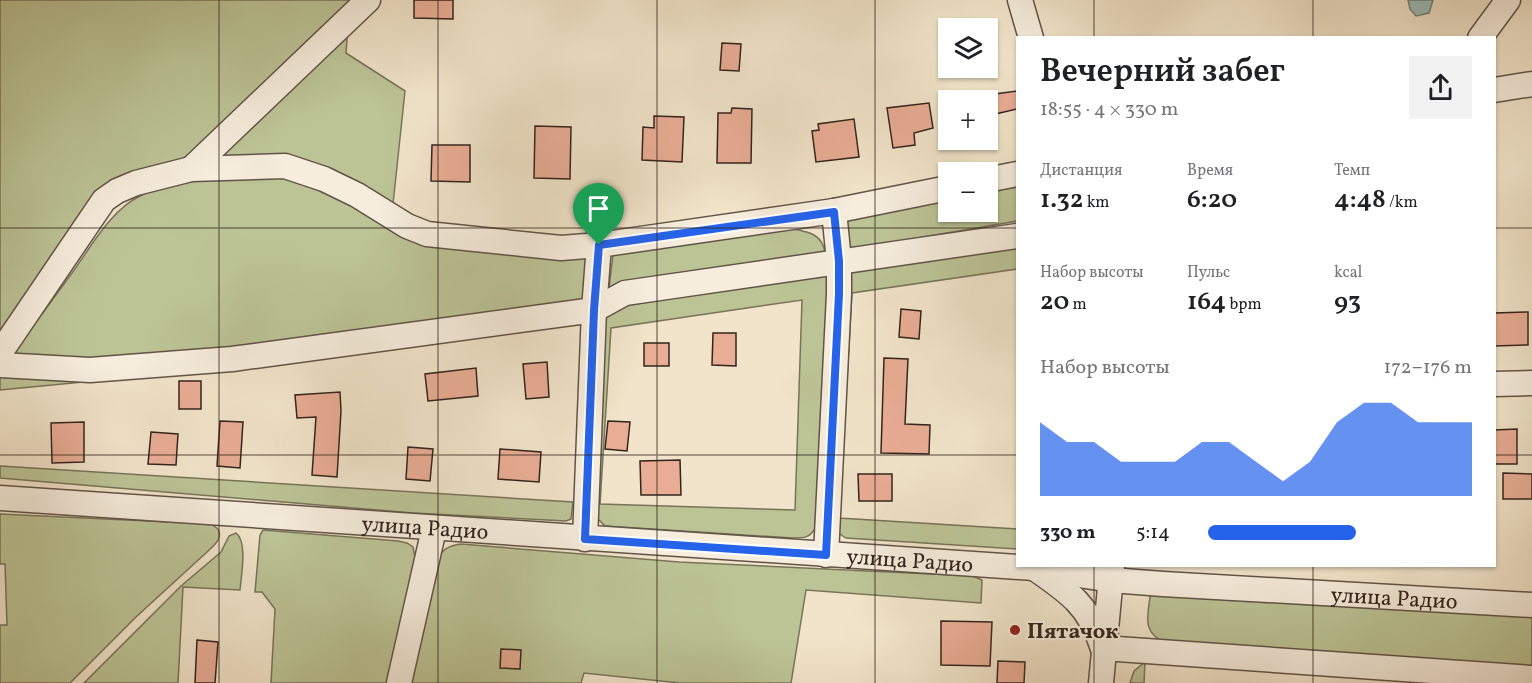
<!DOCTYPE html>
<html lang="ru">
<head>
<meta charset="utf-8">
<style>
	body { margin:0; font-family:Vollkorn,serif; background:#f2f2f2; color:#202124; height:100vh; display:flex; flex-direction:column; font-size:22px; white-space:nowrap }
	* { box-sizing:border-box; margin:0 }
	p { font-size:20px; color:#757577 }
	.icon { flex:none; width:33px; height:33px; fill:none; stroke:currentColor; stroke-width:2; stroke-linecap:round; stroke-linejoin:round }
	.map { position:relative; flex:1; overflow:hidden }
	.drawer { position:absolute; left:1016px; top:36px; width:480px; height:531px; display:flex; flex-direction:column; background:#fff; border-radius:0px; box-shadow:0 2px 4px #0004 }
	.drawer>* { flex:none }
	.buttons { position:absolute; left:938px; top:18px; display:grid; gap:12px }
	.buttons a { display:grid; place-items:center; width:60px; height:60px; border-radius:0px; background:#fff; box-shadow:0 2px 4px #0004; font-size:30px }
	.pin { position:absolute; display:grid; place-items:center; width:51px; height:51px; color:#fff; margin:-62px -26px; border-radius:50% 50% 50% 0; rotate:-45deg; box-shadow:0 0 6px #0007 }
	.pin .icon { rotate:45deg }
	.round { display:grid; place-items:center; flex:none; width:63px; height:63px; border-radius:0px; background:#f2f2f2 }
	.head { display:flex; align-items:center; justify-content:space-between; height:102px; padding:0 24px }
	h1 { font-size:33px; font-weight:600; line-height:45px }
	.stats { display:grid; grid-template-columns:repeat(3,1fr); gap:9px; height:102px; padding:6px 24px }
	.stats div { display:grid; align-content:center }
	.stats b { font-size:26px; font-weight:600 }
	.stats small { font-size:16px; font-weight:400 }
	.stats p { font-size:16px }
	.chart { height:168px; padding:12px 24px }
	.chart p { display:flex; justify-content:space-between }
	.chart svg { width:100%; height:108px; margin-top:6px; fill:#2563eb; opacity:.7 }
	ul { padding:0 24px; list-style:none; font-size:20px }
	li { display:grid; grid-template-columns:96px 72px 1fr; align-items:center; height:45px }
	li i { height:15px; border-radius:8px; background:#2563eb }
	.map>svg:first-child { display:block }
	.green { fill:#bcc496; stroke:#78745a; stroke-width:1.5; fill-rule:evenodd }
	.water { fill:#9cbebc; stroke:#72807c; stroke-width:1.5 }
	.building { fill:#e9ad95; stroke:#33241d; stroke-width:1.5 }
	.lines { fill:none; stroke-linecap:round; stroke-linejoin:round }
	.minor-casing { stroke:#625448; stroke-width:27 }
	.minor { stroke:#f6eddd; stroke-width:24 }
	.route-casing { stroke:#fff; stroke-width:12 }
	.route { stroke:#2563eb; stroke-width:8 }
	.grid { fill:none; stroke:#33241d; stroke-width:1.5; stroke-opacity:0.55 }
	.poi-dot { fill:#8f2418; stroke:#f6eddd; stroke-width:2 }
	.labels { text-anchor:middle; stroke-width:4.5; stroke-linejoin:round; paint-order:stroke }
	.street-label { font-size:22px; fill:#33241d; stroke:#f6eddd }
	.poi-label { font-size:22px; font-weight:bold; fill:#33241d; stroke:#f6eddd; text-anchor:start }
</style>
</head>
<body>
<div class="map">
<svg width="1532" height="683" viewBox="0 0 1532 683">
	<rect width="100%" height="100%" fill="#f1e4ca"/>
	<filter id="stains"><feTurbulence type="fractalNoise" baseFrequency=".00333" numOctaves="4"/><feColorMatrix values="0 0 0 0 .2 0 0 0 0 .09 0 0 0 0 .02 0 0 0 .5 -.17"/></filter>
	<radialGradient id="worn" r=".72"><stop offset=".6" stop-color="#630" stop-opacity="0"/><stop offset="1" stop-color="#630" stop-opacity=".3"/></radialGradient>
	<path class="green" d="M0,0H350L346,53L405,91L393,204L341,181L150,167L0,332Z
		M282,175L302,180L362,208L400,233L591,251L586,300L506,313L348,331L124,361L9,359C30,330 51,302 72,273C91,247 111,209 142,195C185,175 236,177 282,175Z
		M1017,187V221L841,251L845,223L859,214L948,199V212H987V192Z
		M794,229C810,232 822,235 825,252L609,288L613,255Z
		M1017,240V269L852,293L839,518L1017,529V549L846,538L837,532L841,270Z
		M828,273L815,529C809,538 804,538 793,538L605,526L596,517L606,309ZM802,300L795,510L600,504L611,328Z
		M0,376L104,380L0,390Z
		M0,466L573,502L571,519L566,521L413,513L0,478Z
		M0,514L211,524L218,529C223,539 214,545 207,552L136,617L70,683H0V625H7L5,564H0Z
		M263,530L398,541L407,543L413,547L415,558L388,683H271L275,609L262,592H255L260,535Z
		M236,533C248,542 241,576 240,590L183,587L178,683H84L181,586L221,552L229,536Z
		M461,544L679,562L973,576L982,580L981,603L806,590L791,683H680L584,673L581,683H410L437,559C444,548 449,546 461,544Z
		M1151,589L1532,612V669L1167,643C1139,633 1149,613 1151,589Z
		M1145,662L1144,683H1130L1134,671Z"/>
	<path class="water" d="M1408,0H1433L1429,13L1416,16L1410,9Z"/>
	<path class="building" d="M414,0H453V19L414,18Z
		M722,43L741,44L739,71L720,70Z
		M1017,91V109L987,116V95Z
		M929,103L933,128L914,133L915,145L893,148L887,108Z
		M732,108L752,109L751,163H717L718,113H731Z
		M654,116L684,117L682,162L642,160L643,127L654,128Z
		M854,119L859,157L816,162L812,131L819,130L818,124Z
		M535,126L571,127L570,179L534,178Z
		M432,145H470V182L431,181Z
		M901,309L921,311L919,339L899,337Z
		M1528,312V345L1494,346V313Z
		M713,333H736V366L712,365Z
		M644,343H669V366H644Z
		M884,358L908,359L905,424L930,425L929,454L881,453Z
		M547,362L549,397L526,399L523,364Z
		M476,368L478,396L428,401L425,374Z
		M179,381H201V409H179Z
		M340,392L341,411L337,477L312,475L316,417L297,418L295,395Z
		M220,421L243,422L240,468L217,466Z
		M608,421L630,422L627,451L605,449Z
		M84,422V462L52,463L51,423Z
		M1517,429V464H1494V430Z
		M151,432L178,434L176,465L148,464Z
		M408,447L433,449L430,481L406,479Z
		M500,449L541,452L539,482L498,479Z
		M680,460L681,495H641L640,461Z
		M1503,473L1532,474V499H1503Z
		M858,474H892V501H859Z
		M941,621L992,622L990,666L941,665Z
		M197,640L218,642L215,683H195Z
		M501,649L521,650L520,669L500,668Z
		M998,661L1025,662L1024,683H997Z"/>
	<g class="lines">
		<defs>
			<g id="minor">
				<path d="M1020,0L1031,38"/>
				<path d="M1480,38L1508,0"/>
				<path d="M1494,90L1532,84"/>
				<path d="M191,169L368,0"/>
				<path d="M987,180L1017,174"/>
				<path d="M0,353L104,200L117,191L136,183L191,169L285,166L324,179L357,195L407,226L427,234L561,248L599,245"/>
				<path d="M0,365L90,370L232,359L594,310L599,245L834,211L948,188"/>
				<path d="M1494,384L1532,383"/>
				<path id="s1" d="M0,498L1034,568L1111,580L1163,584L1532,605"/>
				<path d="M585,539L594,310L625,293L1017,236"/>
				<path d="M826,555L839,294V261L834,211"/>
				<path d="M1037,570C1069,592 1090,607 1102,646"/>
				<path d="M1103,648L1532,678"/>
				<path d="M399,683L434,529"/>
				<path d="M1101,683L1112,566"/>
			</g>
		</defs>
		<use href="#minor" class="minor-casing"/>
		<use href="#minor" class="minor"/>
	</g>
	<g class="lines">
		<defs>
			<path id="route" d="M834,212L839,261V294L826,555L585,539L594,310L599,245Z"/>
		</defs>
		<use href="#route" class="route-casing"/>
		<use href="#route" class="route"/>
	</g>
	<path class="grid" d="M219,0V683M438,0V683M657,0V683M875,0V683M1094,0V38M1313,0V38M0,228H1017M1494,228H1532M0,455H1017M1494,455H1532M1094,566V683M1313,566V683"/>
	<circle class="poi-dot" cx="1015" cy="630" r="6"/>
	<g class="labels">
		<g class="street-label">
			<text dy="8" stroke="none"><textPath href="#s1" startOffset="426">улица Радио</textPath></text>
			<text dy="8" stroke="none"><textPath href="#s1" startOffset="912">улица Радио</textPath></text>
			<text dy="8" stroke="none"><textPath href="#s1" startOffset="1398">улица Радио</textPath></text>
		</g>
		<g class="poi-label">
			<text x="1027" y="638">Пятачок</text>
		</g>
	</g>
	<rect width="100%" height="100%" filter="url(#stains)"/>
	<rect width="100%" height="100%" fill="url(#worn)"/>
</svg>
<div class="buttons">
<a><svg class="icon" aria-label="layers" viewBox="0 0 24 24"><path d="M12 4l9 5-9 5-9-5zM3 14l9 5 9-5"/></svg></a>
<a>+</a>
<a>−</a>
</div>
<div class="pin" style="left:599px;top:245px;background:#1e9e55"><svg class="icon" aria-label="arrive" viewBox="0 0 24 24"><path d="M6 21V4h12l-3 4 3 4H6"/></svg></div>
<section class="drawer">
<div class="head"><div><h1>Вечерний забег</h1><p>18:55 · 4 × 330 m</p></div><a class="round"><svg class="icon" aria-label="share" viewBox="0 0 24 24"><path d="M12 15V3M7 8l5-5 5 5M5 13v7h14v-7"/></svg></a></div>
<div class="stats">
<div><p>Дистанция</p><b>1.32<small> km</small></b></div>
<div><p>Время</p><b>6:20</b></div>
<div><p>Темп</p><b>4:48<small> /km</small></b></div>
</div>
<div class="stats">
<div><p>Набор высоты</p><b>20<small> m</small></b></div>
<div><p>Пульс</p><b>164<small> bpm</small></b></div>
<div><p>kcal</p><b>93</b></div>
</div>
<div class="chart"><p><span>Набор высоты</span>172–176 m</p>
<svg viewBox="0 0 160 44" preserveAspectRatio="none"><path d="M0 44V14L10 22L20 22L30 30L40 30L50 30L60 22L70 22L80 30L90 38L100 30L110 14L120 6L130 6L140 14L150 14L160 14V44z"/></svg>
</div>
<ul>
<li><b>330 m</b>5:14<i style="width:56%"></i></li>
</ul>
</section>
</div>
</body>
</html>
